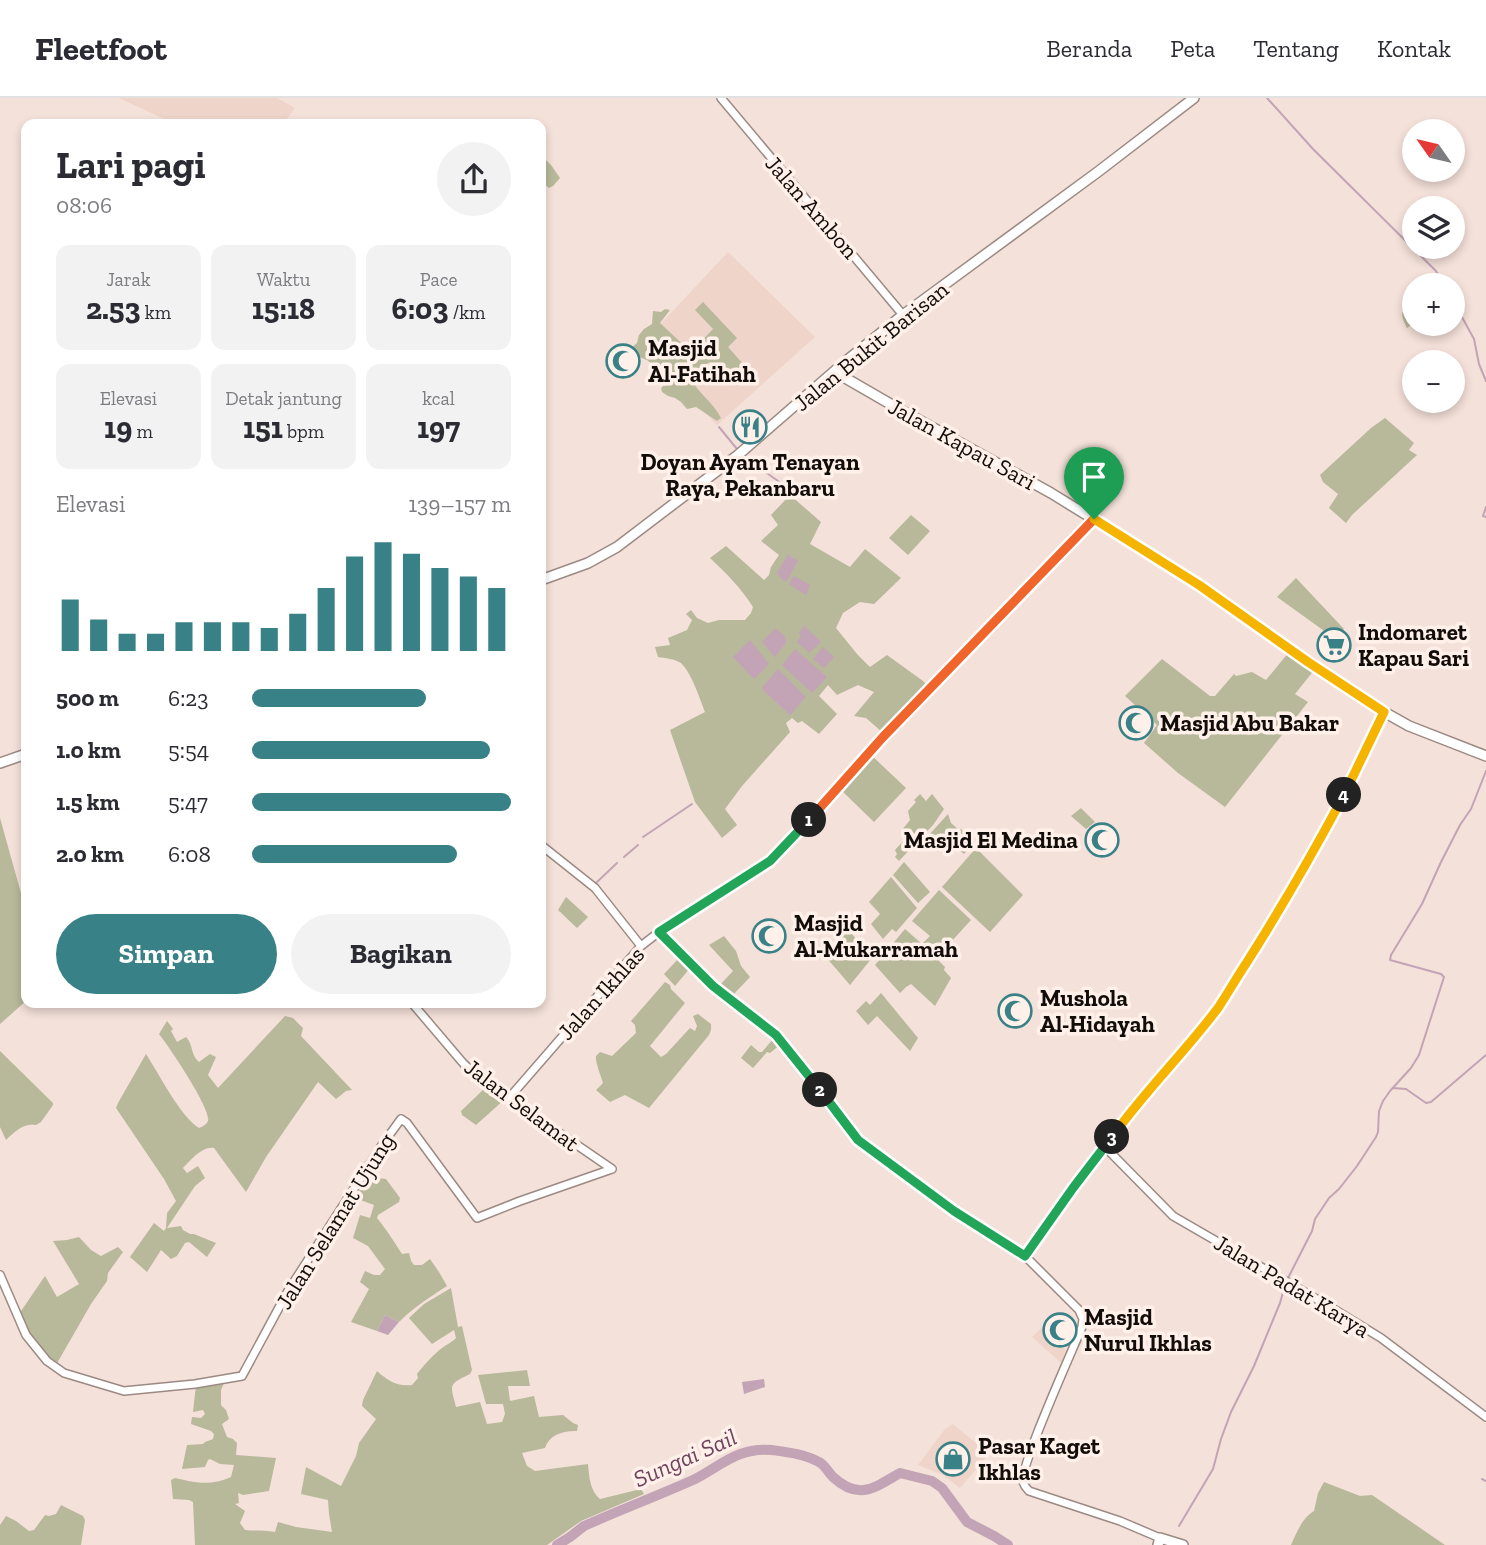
<!DOCTYPE html>
<html lang="id">
<head>
<meta charset="utf-8">
<style>
	body { margin:0; font-family:"Zilla Slab",serif; background:#f2f2f3; color:#2b2b33; height:100vh; display:flex; flex-direction:column; font-size:26px; white-space:nowrap }
	* { box-sizing:border-box; margin:0 }
	p { font-size:23px; color:#7c7c81 }
	.icon { flex:none; width:38px; height:38px; fill:none; stroke:currentColor; stroke-width:2; stroke-linecap:round; stroke-linejoin:round }
	.map { position:relative; flex:1; overflow:hidden }
	.side { position:absolute; left:21px; top:21px; width:525px; height:889px; display:flex; flex-direction:column; background:#fff; border-radius:14px; box-shadow:0 4px 10px #0003 }
	.side>* { flex:none }
	.needle { width:46px; rotate:304deg }
	.controls { position:absolute; left:1402px; top:21px; display:grid; gap:14px }
	.controls a { display:grid; place-items:center; width:63px; height:63px; border-radius:50%; background:#fff; box-shadow:0 4px 10px #0003; font-size:35px }
	.pin { position:absolute; display:grid; place-items:center; width:60px; height:60px; color:#fff; margin:-72px -30px; border-radius:50% 50% 50% 0; rotate:-45deg; box-shadow:0 0 7px #0007 }
	.pin .icon { rotate:45deg }
	.km { position:absolute; width:35px; height:35px; margin:-18px; border-radius:50%; background:#222; color:#fff; font-size:19px; line-height:35px; text-align:center }
	.round { display:grid; place-items:center; flex:none; width:74px; height:74px; border-radius:37px; background:#f2f2f3 }
	.headline { display:flex; align-items:center; justify-content:space-between; height:119px; padding:0 35px }
	h1 { font-size:38px; font-weight:700; line-height:52px }
	.stats { display:grid; grid-template-columns:repeat(3,1fr); gap:10px; height:119px; padding:7px 35px }
	.stats div { display:grid; align-content:center; border-radius:14px; background:#f2f2f3; text-align:center }
	.stats b { font-size:30px; font-weight:700 }
	.stats small { font-size:19px; font-weight:400 }
	.stats p { font-size:19px }
	.chart { height:196px; padding:14px 35px }
	.chart p { display:flex; justify-content:space-between }
	.chart svg { width:100%; height:126px; margin-top:7px; stroke:#388186; stroke-width:6 }
	.cta { display:flex; gap:14px; margin-top:auto; padding:14px 35px }
	.cta a { flex:1; height:80px; border-radius:42px; background:#388186; color:#fff; font-size:28px; font-weight:700; line-height:80px; text-align:center }
	.cta a+a { background:#f2f2f3; color:#2b2b33 }
	ul { padding:0 35px; list-style:none; font-size:23px }
	li { display:grid; grid-template-columns:112px 84px 1fr; align-items:center; height:52px }
	li i { height:18px; border-radius:9px; background:#388186 }
	header { display:flex; align-items:center; gap:42px; box-sizing:border-box; height:98px; padding:0 35px; background:#fff; border-bottom:2px solid #e1e1e2 }
	header strong { font-size:33px }
	nav { display:flex; gap:38px; margin-inline-start:auto; font-size:24px }
	.map>svg:first-child { display:block }
	.built { fill:#efd4c9 }
	.green { fill:#b8b89a }
	.water { fill:#c3a3b6 }
	.lines { fill:none; stroke-linecap:round; stroke-linejoin:round }
	.stream { stroke:#c3a3b6; stroke-width:2 }
	.river { stroke:#c3a3b6; stroke-width:10 }
	.minor-casing { stroke:#9b8a83; stroke-width:10 }
	.major-casing { stroke:#9b8a83; stroke-width:12 }
	.minor { stroke:#fff; stroke-width:7 }
	.major { stroke:#fff; stroke-width:9 }
	.split-1-casing { stroke:#fff; stroke-width:14 }
	.split-2-casing { stroke:#fff; stroke-width:14 }
	.split-3-casing { stroke:#fff; stroke-width:14 }
	.split-4-casing { stroke:#fff; stroke-width:14 }
	.split-5-casing { stroke:#fff; stroke-width:14 }
	.split-1 { stroke:#f0652b; stroke-width:9 }
	.split-2 { stroke:#22a559; stroke-width:9 }
	.split-3 { stroke:#22a559; stroke-width:9 }
	.split-4 { stroke:#f5b400; stroke-width:9 }
	.split-5 { stroke:#f5b400; stroke-width:9 }
	.labels { text-anchor:middle; stroke-width:7; stroke-linejoin:round; paint-order:stroke }
	.street-label { font-size:23px; fill:#130d0a; stroke:#fff0e9 }
	.poi-label { font-size:23px; font-weight:bold; fill:#130d0a; stroke:#fff0e9; text-anchor:start }
	.water-label { font-size:24px; font-style:italic; fill:#70425e; stroke:#fff0e9 }
</style>
</head>
<body>
<header>
<strong>Fleetfoot</strong>
<nav><a>Beranda</a><a>Peta</a><a>Tentang</a><a>Kontak</a></nav>
</header>
<div class="map">
<svg width="1486" height="1447" viewBox="0 0 1486 1447">
	<rect width="100%" height="100%" fill="#f4e1d9"/>
	<path class="built" d="M119,0H277L295,10L283,26H175Z
		M728,154L815,239L717,327L640,248Z
		M1043,1228L1066,1252L1061,1265L1032,1239Z
		M953,1326L989,1356L960,1390L943,1377L918,1367L945,1331Z"/>
	<path class="green" d="M541,57L551,67L560,80L553,88L549,90L541,84Z
		M1414,201V225L1407,230C1399,214 1401,214 1414,201Z
		M703,204L737,240L728,249L744,267L738,273L735,274L710,264L699,270L690,280C698,295 713,304 721,320L717,323L696,309L687,311L681,304L675,300L668,298L662,294L661,290L667,284V278L647,262L629,255L630,251L637,245L639,237L644,231L652,226L653,213L661,214L665,211L670,212L660,225L691,254L713,231L695,212Z
		M1385,320L1414,345L1409,352L1417,357L1352,417L1346,425L1329,410L1338,396L1323,384L1320,377L1371,330Z
		M790,397L821,424L810,446L850,469L865,451L901,480L874,506L860,504L843,515L836,530L857,556L870,569L887,557L923,583L926,586V589L882,634L866,620L854,618L874,594L858,587L837,597L828,587L819,598L837,616L819,636L802,623L798,625L792,620L786,625L790,634L742,688L725,711L737,727L722,740L695,704L670,632L705,614C700,601 691,574 681,565C675,561 665,560 658,559L655,549L670,547L668,540L687,532L692,522L686,516L691,512L697,520L708,525L719,522H745L751,515L753,509C741,490 726,475 710,460L726,448L764,482L769,477L771,469L779,457L761,443L778,427L771,417Z
		M911,417L930,433L908,457L889,440Z
		M1296,480L1344,531L1334,540L1277,499Z
		M1289,554L1315,571L1295,596L1308,604L1225,709L1178,675L1144,645L1157,627L1125,598L1162,561L1210,598H1215L1234,576L1236,578L1252,574L1266,582Z
		M870,656L906,690L874,724L840,691Z
		M920,696L926,703L932,696L944,711L933,727L899,763L895,759L897,756L895,752L905,741L902,732L910,722L908,713L916,704L914,702Z
		M1081,710L1095,724L1086,731L1071,718Z
		M948,716L951,725L959,732L961,731L974,745L964,756L949,743L938,754L927,739Z
		M0,720L26,813V903L0,926Z
		M976,750L1023,797L990,834L942,789Z
		M904,764L930,794L918,805L893,777Z
		M891,779L917,810L896,834L892,831L883,841L871,826L880,816L869,804Z
		M939,792L971,822L950,845L936,846L929,853L945,869L944,872L951,880L935,908L911,886L906,889L900,895L875,867L905,831L922,846L930,838L912,823Z
		M566,799L588,819L577,830L558,812Z
		M846,829L872,860L850,887L825,858L840,846L836,840Z
		M724,838L736,853L741,868L750,879L732,898L719,888L733,873L709,847Z
		M680,859L691,869L675,888L664,876Z
		M665,884L670,887L671,891L685,905L650,948L661,959L666,956L690,930L695,933L697,928L693,918L698,916L711,926V932L709,937L649,1010L625,997L610,1004L596,992L603,985C601,978 595,964 596,958L600,954L612,958L636,935L635,927L631,923Z
		M881,895L918,940L910,953L877,918L868,927L856,913L866,903L870,907Z
		M285,918L293,920L303,930L301,938L352,992L346,993L336,1001L318,984L266,1059L246,1094L214,1050C202,1048 191,1062 183,1070L187,1075L198,1068L205,1080L195,1088L167,1130L181,1128L183,1132L190,1136H194L216,1145L207,1159L189,1144L185,1145L177,1158L171,1161L161,1152L147,1174L130,1159L154,1125L164,1133L166,1130L167,1115L176,1103L164,1081L116,1010L118,1005L146,956C159,976 180,1018 199,1030C202,1029 207,1026 208,1023C212,1012 168,947 159,936L167,923L173,931L171,933L177,944L186,939C194,948 190,956 199,964L210,956L216,959L208,977L218,990Z
		M773,941L781,946L770,955L767,954L753,970L741,960L751,947L759,954H762Z
		M0,953L53,1005V1007L41,1024L36,1027C25,1024 14,1034 6,1042L0,1029Z
		M486,989L505,1001L476,1027L462,1017L461,1013Z
		M365,1077L369,1079L386,1081L400,1100L399,1104L378,1117L377,1120C386,1131 395,1145 402,1156L409,1155L411,1163L414,1167H422L430,1161L439,1174L447,1188C430,1199 414,1209 399,1224L385,1217L377,1233L351,1224L369,1191L360,1184L365,1173L374,1177H380L385,1171L368,1148L353,1140L360,1117L370,1120L374,1107L352,1099Z
		M79,1139L91,1152L101,1158L118,1149L123,1154L108,1175L107,1183L91,1206L56,1267C36,1249 30,1240 19,1216L45,1178L57,1199L79,1186L53,1143L67,1142Z
		M451,1190L458,1229L462,1228L472,1272L470,1276C448,1287 450,1285 456,1309L480,1304L487,1326L502,1324L505,1316L503,1306H486L478,1277L527,1272L530,1288H508L510,1303L534,1298L539,1319L563,1317L573,1325L578,1327L577,1333C563,1333 550,1336 545,1350L522,1355L527,1368L535,1373L588,1366C589,1378 590,1393 600,1401L641,1391L644,1396L581,1423L547,1447H195L193,1404L189,1402L173,1401L171,1382L175,1380C197,1385 210,1388 231,1379L234,1367L220,1366L210,1361L208,1362L205,1369L182,1371L187,1347L203,1346L205,1344L213,1341L214,1336L211,1333L191,1326L192,1319L201,1320L205,1316L203,1312L193,1314L196,1287L223,1284L224,1285L221,1292V1307L226,1312L229,1321L222,1326L227,1339L233,1341L237,1345L236,1357L276,1360L269,1393L243,1397L238,1395L239,1405L235,1406L245,1413L240,1425L245,1432C255,1433 265,1432 275,1434L278,1424L296,1429L332,1434L329,1416L328,1402L301,1396L306,1369L341,1388L356,1358L359,1345L376,1321L362,1308L363,1302L377,1273C387,1282 397,1289 412,1287L418,1280L417,1276C423,1268 434,1256 442,1250C447,1246 451,1245 456,1240L454,1232L432,1246L409,1220L424,1206Z
		M1324,1384L1360,1398L1372,1397L1445,1447H1291C1297,1434 1302,1420 1314,1413L1318,1395Z
		M61,1407L83,1418L85,1422L81,1447H0V1427L6,1418L16,1423L29,1433L34,1432L45,1417L49,1418L56,1416Z"/>
	<path class="water" d="M788,456L792,460L798,462L787,483H784L777,475Z
		M794,478L810,487L806,497L789,486Z
		M804,528L821,544L809,555L797,544L801,538L799,535Z
		M775,530L785,538L786,545L775,559L762,544Z
		M750,542L769,566L754,581L733,559Z
		M823,549L834,559L824,570L813,561Z
		M795,551L827,579L812,595L782,567Z
		M778,571L806,599L790,617L761,590Z
		M385,1217L399,1224L388,1237L377,1233Z
		M764,1281L765,1289L744,1296L742,1284Z"/>
	<g class="lines">
		<path class="stream" d="M1267,0L1313,51L1436,173L1444,187
			M1452,201L1474,241L1479,266L1486,283
			M719,329L737,351
			M747,361L802,400
			M1486,409L1483,418L1486,419
			M643,739L692,706
			M624,759L638,747
			M596,785L617,765
			M1393,990L1406,991L1426,1005L1431,1004L1486,957
			M1287,1182L1312,1133L1315,1121L1329,1100L1339,1091L1357,1068L1376,1039L1378,1034L1379,1013L1383,1003L1390,993L1411,970L1419,957L1444,879L1441,876L1390,862L1391,857L1422,806L1441,764L1460,727L1471,711L1486,673
			M1482,1381L1486,1383
			M1179,1428L1213,1371L1221,1341L1231,1314L1254,1268L1280,1205L1285,1187"/>
		<path class="river" d="M557,1447L570,1439L584,1428C620,1412 657,1398 693,1382C721,1368 737,1349 772,1352C787,1354 805,1356 819,1364C825,1367 828,1374 833,1379C859,1403 874,1390 900,1375L932,1383L942,1390L967,1424L994,1438L1008,1447"/>
		<defs>
			<path id="minor" d="M721,0L903,217
				M541,747L595,790L641,848
				M659,834L713,888L776,937L793,956L858,1042L954,1113L1025,1158L1079,1212L1083,1221L1082,1229C1073,1251 1019,1370 1023,1384C1024,1387 1027,1391 1029,1393L1120,1423L1160,1440
				M412,905L463,965L479,980L612,1071
				M509,1000L641,848L659,834L770,763L883,639L1094,421
				M1105,1049L1173,1118L1332,1210L1381,1240L1486,1319
				M1025,1158C1051,1122 1077,1086 1104,1051C1111,1041 1118,1030 1125,1021C1156,982 1192,947 1220,906C1283,814 1336,716 1384,614
				M0,1177L26,1237L47,1263L64,1275L124,1293L195,1286L242,1278L288,1193L382,1047L401,1021L407,1025L477,1120L520,1103L612,1071"/>
			<path id="major" d="M835,274L899,311L1051,395L1181,475L1308,564L1384,614L1409,628L1486,658
				M541,482L588,465L617,449L738,357L845,264L903,217L1099,73L1194,0
				M0,665L26,656
				M1158,1447L1160,1440L1183,1447"/>
		</defs>
		<use href="#minor" class="minor-casing"/>
		<use href="#major" class="major-casing"/>
		<use href="#minor" class="minor"/>
		<use href="#major" class="major"/>
	</g>
	<g class="lines">
		<defs>
			<path id="split-1" d="M809,722L883,639L1094,421"/>
			<path id="split-2" d="M809,722L770,763L659,834L713,888L776,937L820,992"/>
			<path id="split-3" d="M820,992L858,1042L954,1113L1025,1158L1073,1090L1112,1039"/>
			<path id="split-4" d="M1112,1039C1145,993 1185,954 1218,910C1228,895 1237,879 1247,864C1282,809 1313,755 1344,697"/>
			<path id="split-5" d="M1094,421L1199,487L1308,564L1384,614L1344,697"/>
		</defs>
		<use href="#split-1" class="split-1-casing"/>
		<use href="#split-2" class="split-2-casing"/>
		<use href="#split-3" class="split-3-casing"/>
		<use href="#split-4" class="split-4-casing"/>
		<use href="#split-5" class="split-5-casing"/>
		<use href="#split-1" class="split-1"/>
		<use href="#split-2" class="split-2"/>
		<use href="#split-3" class="split-3"/>
		<use href="#split-4" class="split-4"/>
		<use href="#split-5" class="split-5"/>
	</g>
	<defs>
		<symbol id="mosque-ring" viewBox="-11 -11 22 22"><circle r="9.5" fill="#fff0e9" stroke="#388186" stroke-width="1.5"/><path d="M3.5-4.9A6 6 0 1 0 3.5 4.9A5 5 0 1 1 3.5-4.9Z" fill="#388186"/></symbol>
		<symbol id="restaurant-ring" viewBox="-11 -11 22 22"><circle r="9.5" fill="#fff0e9" stroke="#388186" stroke-width="1.5"/><path d="M-5-6h1v4h1v-4h1v4h1v-4h1v5L-1.5 .5V6h-2V.5L-5-1ZM5-6V6H3V1.5H1.5Q1.5-4 5-6Z" fill="#388186"/></symbol>
		<symbol id="supermarket-ring" viewBox="-11 -11 22 22"><circle r="9.5" fill="#fff0e9" stroke="#388186" stroke-width="1.5"/><path d="M-6-5.5h2.5l.6 2H6L4.5 2H-2.5L-4.4-4H-6ZM-1.5 3.2a1.3 1.3 0 1 0 .1 0ZM3 3.2a1.3 1.3 0 1 0 .1 0Z" fill="#388186"/></symbol>
		<symbol id="shop-ring" viewBox="-11 -11 22 22"><circle r="9.5" fill="#fff0e9" stroke="#388186" stroke-width="1.5"/><path d="M-5-2.5h2.3a2.7 3.5 0 0 1 5.4 0H5L5.5 6h-11ZM-1.5-2.5h3a1.5 2.3 0 0 0-3 0Z" fill="#388186"/></symbol>
	</defs>
	<g fill-rule="evenodd">
		<use href="#mosque-ring" x="604" y="244" width="38" height="38"/>
		<use href="#restaurant-ring" x="731" y="310" width="38" height="38"/>
		<use href="#supermarket-ring" x="1315" y="528" width="38" height="38"/>
		<use href="#mosque-ring" x="1117" y="606" width="38" height="38"/>
		<use href="#mosque-ring" x="1083" y="723" width="38" height="38"/>
		<use href="#mosque-ring" x="750" y="819" width="38" height="38"/>
		<use href="#mosque-ring" x="996" y="894" width="38" height="38"/>
		<use href="#mosque-ring" x="1041" y="1213" width="38" height="38"/>
		<use href="#shop-ring" x="934" y="1342" width="38" height="38"/>
	</g>
	<g class="labels">
		<g class="street-label">
			<text transform="translate(812 109) rotate(49)" y="8">Jalan Ambon</text>
			<text transform="translate(871 248) rotate(-39)" y="8">Jalan Bukit Barisan</text>
			<text transform="translate(962 346) rotate(29)" y="8">Jalan Kapau Sari</text>
			<text transform="translate(601 895) rotate(-48)" y="8">Jalan Ikhlas</text>
			<text transform="translate(522 1007) rotate(37)" y="8">Jalan Selamat</text>
			<text transform="translate(335 1123) rotate(-58)" y="8">Jalan Selamat Ujung</text>
			<text transform="translate(1292 1188) rotate(31)" y="8">Jalan Padat Karya</text>
		</g>
		<g class="poi-label">
			<text x="648" y="258">Masjid<tspan x="648" dy="26">Al-Fatihah</tspan></text>
			<text x="750" y="372" text-anchor="middle">Doyan Ayam Tenayan<tspan x="750" dy="26">Raya, Pekanbaru</tspan></text>
			<text x="1358" y="542">Indomaret<tspan x="1358" dy="26">Kapau Sari</tspan></text>
			<text x="1160" y="633">Masjid Abu Bakar</text>
			<text x="1078" y="750" text-anchor="end">Masjid El Medina</text>
			<text x="794" y="833">Masjid<tspan x="794" dy="26">Al-Mukarramah</tspan></text>
			<text x="1040" y="908">Mushola<tspan x="1040" dy="26">Al-Hidayah</tspan></text>
			<text x="1084" y="1227">Masjid<tspan x="1084" dy="26">Nurul Ikhlas</tspan></text>
			<text x="978" y="1356">Pasar Kaget<tspan x="978" dy="26">Ikhlas</tspan></text>
		</g>
		<g class="water-label">
			<text transform="translate(685 1360) rotate(-24)" y="8">Sungai Sail</text>
		</g>
	</g>
</svg>
<div class="controls">
<a><svg class="needle" viewBox="-14 -14 28 28"><path d="M0-13l5 13h-10z" fill="#e53935"/><path d="M0 13l5-13h-10z" fill="#7c7c81"/></svg></a>
<a><svg class="icon" aria-label="layers" viewBox="0 0 24 24"><path d="M12 4l9 5-9 5-9-5zM3 14l9 5 9-5"/></svg></a>
<a>+</a>
<a>−</a>
</div>
<div class="pin" style="left:1094px;top:421px;background:#1e9e55"><svg class="icon" aria-label="arrive" viewBox="0 0 24 24"><path d="M6 21V4h12l-3 4 3 4H6"/></svg></div>
<b class="km" style="left:809px;top:722px">1</b>
<b class="km" style="left:820px;top:992px">2</b>
<b class="km" style="left:1112px;top:1039px">3</b>
<b class="km" style="left:1344px;top:697px">4</b>
<section class="side">
<div class="headline"><div><h1>Lari pagi</h1><p>08:06</p></div><a class="round"><svg class="icon" aria-label="share" viewBox="0 0 24 24"><path d="M12 15V3M7 8l5-5 5 5M5 13v7h14v-7"/></svg></a></div>
<div class="stats">
<div><p>Jarak</p><b>2.53<small> km</small></b></div>
<div><p>Waktu</p><b>15:18</b></div>
<div><p>Pace</p><b>6:03<small> /km</small></b></div>
</div>
<div class="stats">
<div><p>Elevasi</p><b>19<small> m</small></b></div>
<div><p>Detak jantung</p><b>151<small> bpm</small></b></div>
<div><p>kcal</p><b>197</b></div>
</div>
<div class="chart"><p><span>Elevasi</span>139–157 m</p>
<svg viewBox="0 0 160 44" preserveAspectRatio="none"><path d="M5 44V26M15 44V33M25 44V38M35 44V38M45 44V34M55 44V34M65 44V34M75 44V36M85 44V31M95 44V22M105 44V11M115 44V6M125 44V10M135 44V15M145 44V18M155 44V22"/></svg>
</div>
<ul>
<li><b>500 m</b>6:23<i style="width:67%"></i></li>
<li><b>1.0 km</b>5:54<i style="width:92%"></i></li>
<li><b>1.5 km</b>5:47<i style="width:100%"></i></li>
<li><b>2.0 km</b>6:08<i style="width:79%"></i></li>
</ul>
<div class="cta"><a>Simpan</a><a>Bagikan</a></div>
</section>
</div>
</body>
</html>
